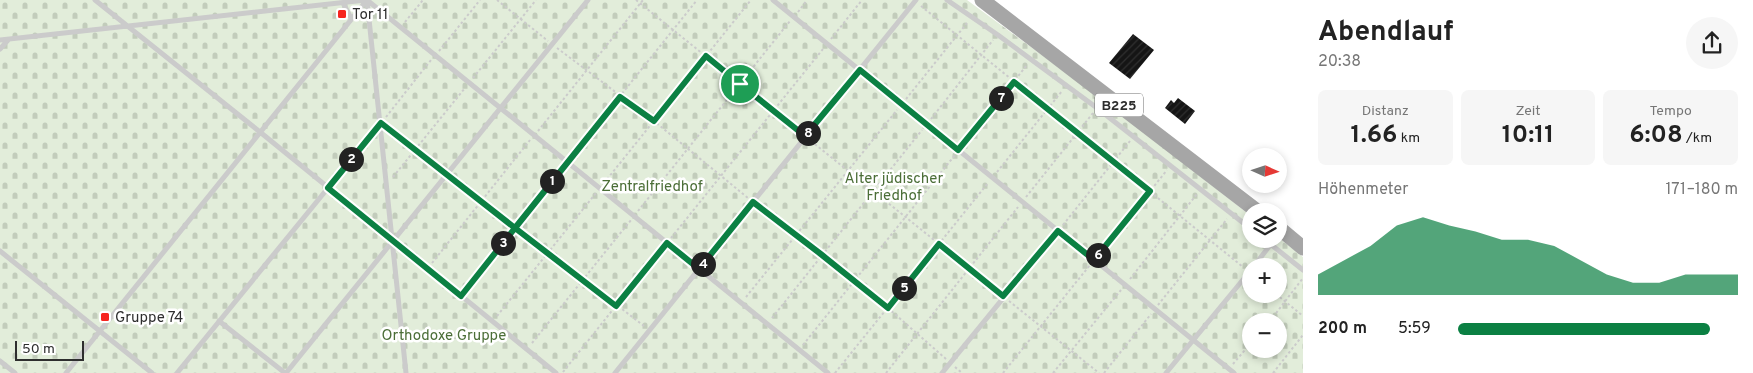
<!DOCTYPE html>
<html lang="de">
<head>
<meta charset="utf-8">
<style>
	body { margin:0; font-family:Overpass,sans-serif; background:#f6f6f6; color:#222; height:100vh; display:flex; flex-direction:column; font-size:19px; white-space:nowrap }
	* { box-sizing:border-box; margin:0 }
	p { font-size:16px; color:#767676 }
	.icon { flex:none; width:28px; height:28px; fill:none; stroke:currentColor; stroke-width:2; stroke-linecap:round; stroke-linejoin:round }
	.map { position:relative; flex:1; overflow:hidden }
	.side { display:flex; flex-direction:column; background:#fff; width:450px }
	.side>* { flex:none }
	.needle { width:32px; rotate:93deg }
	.buttons { position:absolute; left:1242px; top:148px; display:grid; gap:10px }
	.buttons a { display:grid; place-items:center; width:45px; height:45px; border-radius:50%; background:#fff; box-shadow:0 2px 8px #0003; font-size:25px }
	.scale { position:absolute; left:15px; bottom:12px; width:69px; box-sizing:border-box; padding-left:5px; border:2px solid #2e2e2e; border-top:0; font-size:14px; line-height:18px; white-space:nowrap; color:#2e2e2e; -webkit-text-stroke:4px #fff; paint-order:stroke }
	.pin { position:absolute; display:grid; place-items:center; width:42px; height:42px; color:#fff; margin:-21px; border:2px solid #fff; border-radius:50%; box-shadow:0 1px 5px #0007 }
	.km { position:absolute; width:25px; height:25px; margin:-12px; border-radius:50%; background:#222; color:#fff; font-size:14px; line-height:25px; text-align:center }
	.round { display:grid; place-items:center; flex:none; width:52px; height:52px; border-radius:26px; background:#f6f6f6 }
	.summary { display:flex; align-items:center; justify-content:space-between; height:85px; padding:0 15px }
	h1 { font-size:28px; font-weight:700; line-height:38px }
	.stats { display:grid; grid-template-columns:repeat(3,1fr); gap:8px; height:85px; padding:5px 15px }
	.stats div { display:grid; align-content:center; border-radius:8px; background:#f6f6f6; text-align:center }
	.stats b { font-size:25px; font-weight:700 }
	.stats small { font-size:14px; font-weight:400 }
	.stats p { font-size:14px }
	.chart { height:140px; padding:10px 15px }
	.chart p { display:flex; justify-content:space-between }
	.chart svg { width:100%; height:90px; margin-top:5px; fill:#0b8043; opacity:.7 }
	ul { padding:0 15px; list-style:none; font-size:16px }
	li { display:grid; grid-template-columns:80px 60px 1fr; align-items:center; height:38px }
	li i { height:12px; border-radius:6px; background:#0b8043 }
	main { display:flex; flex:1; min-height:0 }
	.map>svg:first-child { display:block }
	.cemetery { fill:url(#cemetery-stones); fill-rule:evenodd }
	.building { fill:url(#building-hatch) }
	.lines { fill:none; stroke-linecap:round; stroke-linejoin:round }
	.path { stroke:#cbcbcb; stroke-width:2; stroke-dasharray:2.5 2.5; stroke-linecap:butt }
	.service { stroke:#cbcbcb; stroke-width:5 }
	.primary { stroke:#a6a6a6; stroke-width:15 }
	.route-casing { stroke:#fff; stroke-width:10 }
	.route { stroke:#0b8043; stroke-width:6 }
	.poi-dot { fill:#f6251f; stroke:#fff; stroke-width:2 }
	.labels { text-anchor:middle; stroke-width:5; stroke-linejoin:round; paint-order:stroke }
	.shield { fill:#fff; stroke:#6d6d6d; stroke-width:1 }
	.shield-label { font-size:14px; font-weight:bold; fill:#2e2e2e }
	.poi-label { font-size:15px; fill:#2e2e2e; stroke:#fff; text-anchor:start }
	.park-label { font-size:15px; fill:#4b6e37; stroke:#fff }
</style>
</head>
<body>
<main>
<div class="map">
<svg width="1303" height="373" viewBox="0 0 1303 373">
	<defs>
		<pattern id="cemetery-stones" width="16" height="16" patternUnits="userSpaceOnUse" patternTransform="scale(1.25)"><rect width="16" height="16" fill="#e2edda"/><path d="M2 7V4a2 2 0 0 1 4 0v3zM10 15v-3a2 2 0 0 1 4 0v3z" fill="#c2ccbb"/></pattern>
		<pattern id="building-hatch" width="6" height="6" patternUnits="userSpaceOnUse" patternTransform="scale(1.25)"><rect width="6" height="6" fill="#151515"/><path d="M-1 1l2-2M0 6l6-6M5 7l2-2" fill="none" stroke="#2f2f2f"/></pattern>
	</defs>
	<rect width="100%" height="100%" fill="#fff"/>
	<path class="cemetery" d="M0,0H967L1103,100L1251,216V239L1279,238L1303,257V373H0ZM1251,266H1279V294H1251ZM1251,321H1279V349H1251Z"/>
	<path class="building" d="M1133,34L1154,50L1130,79L1109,63Z
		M1178,98L1195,111L1185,124L1165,108L1171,100L1174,103Z"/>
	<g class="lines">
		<path class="path" d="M497,0L548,41
			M636,0L801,133
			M921,6L1243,267
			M798,12L807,0
			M405,22L423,0
			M831,39L862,0
			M557,48L654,121L748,198
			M439,51L480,0
			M473,78L536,0
			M906,99L967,23
			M386,117L431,60
			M931,119L993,40
			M387,127L442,170
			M538,131L643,0
			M811,141L1000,293
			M962,146L1027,65
			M572,156L697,0
			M997,172L1062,91
			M393,177L465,88
			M452,178L644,326
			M604,183L751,0
			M1026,197L1093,113
			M758,206L888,308L946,359
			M638,211L790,21
			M1063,225L1130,141
			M671,238L823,49
			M1098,256L1167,170
			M432,263L530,140
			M1130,279L1197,194
			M465,291L563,168
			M1276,294L1303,316
			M746,297L897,110
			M1009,301L1099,373
			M1158,305L1227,219
			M497,316L596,193
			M772,318L922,130
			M1270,321L1303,278
			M532,343L631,220
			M803,345L955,155
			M1233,364L1251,343
			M955,367L962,373
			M563,372L663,247
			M835,373L988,183
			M886,373L1018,207
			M1003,373L1090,265
			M1053,373L1121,290
			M1104,373L1151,314
			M1273,373L1303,335"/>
		<path class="service" d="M95,0L260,132L556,373
			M367,0L828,373
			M367,0L406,373
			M773,0L1234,373
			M947,0L998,35L1097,108L1251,229
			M343,3L351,18
			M0,40L366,0
			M0,49L8,40
			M1264,239L1303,270
			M0,251L152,373
			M1254,266L1271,244
			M219,321L285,373
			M0,361L15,373
			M66,373L367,0
			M177,373L381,123
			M286,373L588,0
			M615,373L916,0
			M942,373L1058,231
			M1166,373L1251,270"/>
		<path class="primary" d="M982,0L1257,211
			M1279,228L1303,248"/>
	</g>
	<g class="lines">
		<defs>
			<path id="route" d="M740,84L706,56L654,121L620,97L515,228L381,123L328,188L461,296L515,228L616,306L667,243L699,269L753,202L822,255L888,308L939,244L1003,296L1058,231L1094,260L1150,191L1014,82L958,150L860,70L805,136L740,84"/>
		</defs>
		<use href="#route" class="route-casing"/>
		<use href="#route" class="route"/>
	</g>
	<g class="poi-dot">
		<rect x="337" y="9" width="10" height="10" rx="2.5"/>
		<rect x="100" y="312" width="10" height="10" rx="2.5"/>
	</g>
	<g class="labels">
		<rect class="shield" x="1095" y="93.5" width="48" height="23" rx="4"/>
		<g class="shield-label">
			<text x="1119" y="110">B225</text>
		</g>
		<g class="poi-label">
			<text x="352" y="19">Tor 11</text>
			<text x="115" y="322">Gruppe 74</text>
		</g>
		<g class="park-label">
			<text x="894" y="183">Alter jüdischer<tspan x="894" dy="17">Friedhof</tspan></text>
			<text x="652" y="191">Zentralfriedhof</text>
			<text x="444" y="340">Orthodoxe Gruppe</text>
		</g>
	</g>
</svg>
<div class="buttons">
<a><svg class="needle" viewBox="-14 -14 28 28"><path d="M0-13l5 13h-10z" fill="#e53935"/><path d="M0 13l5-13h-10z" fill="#767676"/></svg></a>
<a><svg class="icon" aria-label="layers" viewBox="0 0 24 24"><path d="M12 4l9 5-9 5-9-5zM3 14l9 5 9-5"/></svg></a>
<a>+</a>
<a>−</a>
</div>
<div class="scale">50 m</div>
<div class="pin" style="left:740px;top:84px;background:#1e9e55"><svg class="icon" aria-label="arrive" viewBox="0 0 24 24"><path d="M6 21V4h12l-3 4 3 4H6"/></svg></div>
<b class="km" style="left:552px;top:181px">1</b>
<b class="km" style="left:351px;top:159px">2</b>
<b class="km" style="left:503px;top:243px">3</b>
<b class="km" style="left:703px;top:264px">4</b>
<b class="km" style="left:904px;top:288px">5</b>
<b class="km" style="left:1098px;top:255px">6</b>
<b class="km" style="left:1001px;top:98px">7</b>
<b class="km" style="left:808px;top:133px">8</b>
</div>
<section class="side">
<div class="summary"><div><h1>Abendlauf</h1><p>20:38</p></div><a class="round"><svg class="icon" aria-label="share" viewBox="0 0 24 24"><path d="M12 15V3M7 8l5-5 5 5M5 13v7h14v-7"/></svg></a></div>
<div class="stats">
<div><p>Distanz</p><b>1.66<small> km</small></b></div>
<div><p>Zeit</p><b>10:11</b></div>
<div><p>Tempo</p><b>6:08<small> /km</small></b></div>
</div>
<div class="chart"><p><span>Höhenmeter</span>171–180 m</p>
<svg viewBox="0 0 160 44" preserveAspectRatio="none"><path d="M0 44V34L10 27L20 20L30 10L40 6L50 10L60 13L70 17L80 17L90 20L100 27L110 34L120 38L130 38L140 34L150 34L160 34V44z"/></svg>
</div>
<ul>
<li><b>200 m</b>5:59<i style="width:90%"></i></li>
</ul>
</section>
</main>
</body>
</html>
